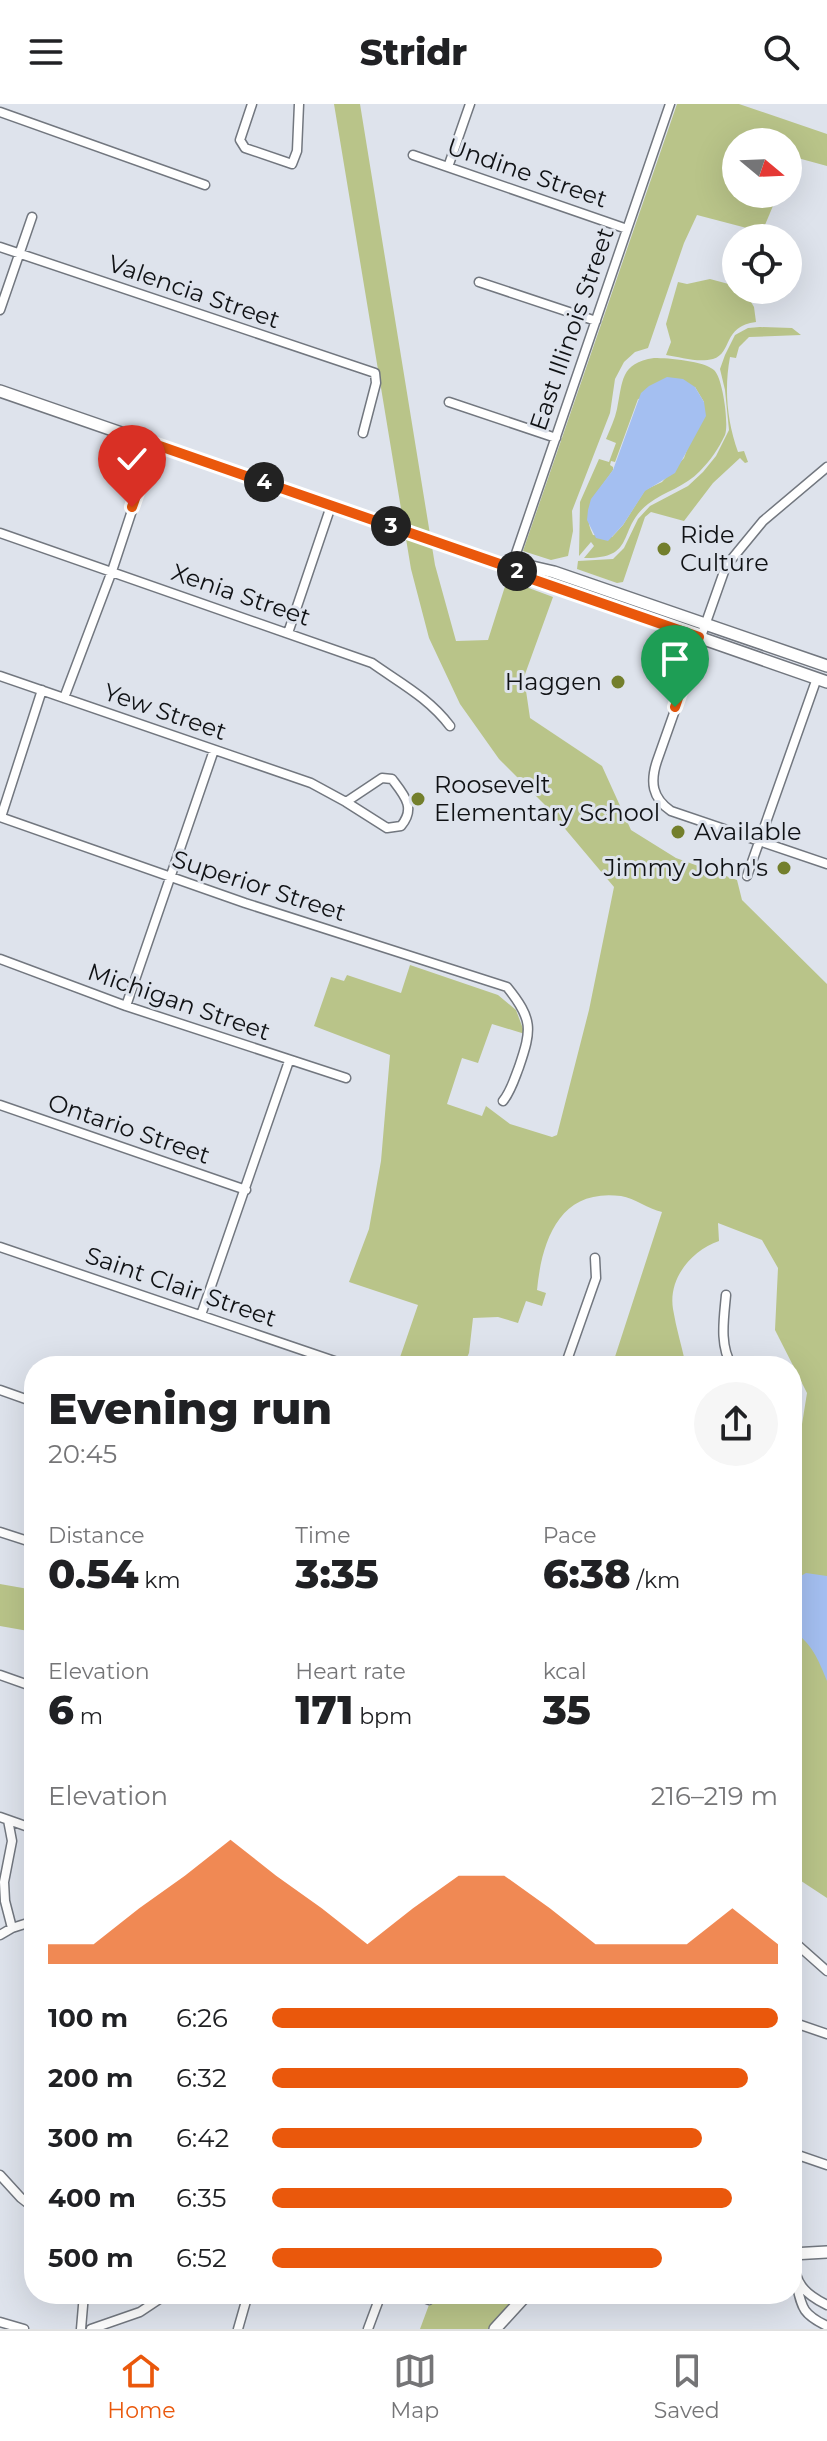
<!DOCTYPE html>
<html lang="en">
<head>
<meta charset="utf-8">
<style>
	body { margin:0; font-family:Montserrat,sans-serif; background:#f6f6f6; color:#202124; height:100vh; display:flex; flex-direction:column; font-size:30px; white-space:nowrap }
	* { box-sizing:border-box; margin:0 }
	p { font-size:26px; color:#757577 }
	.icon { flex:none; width:44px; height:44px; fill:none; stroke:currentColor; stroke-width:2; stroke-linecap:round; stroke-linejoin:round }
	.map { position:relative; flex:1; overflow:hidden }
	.panel { position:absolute; left:24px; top:1252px; width:778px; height:948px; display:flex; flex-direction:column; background:#fff; border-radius:32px; box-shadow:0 8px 32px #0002 }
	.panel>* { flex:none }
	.needle { width:52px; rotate:109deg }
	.tools { position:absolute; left:722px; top:24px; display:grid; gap:16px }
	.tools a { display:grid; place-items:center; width:80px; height:80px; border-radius:50%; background:#fff; box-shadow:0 8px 32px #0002; font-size:40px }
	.pin { position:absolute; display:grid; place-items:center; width:68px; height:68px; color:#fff; margin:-82px -34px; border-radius:50% 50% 50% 0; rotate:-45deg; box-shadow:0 0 8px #0007 }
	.pin .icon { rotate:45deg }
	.km { position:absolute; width:40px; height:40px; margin:-20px; border-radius:50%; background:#222; color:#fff; font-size:22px; line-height:40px; text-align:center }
	.round { display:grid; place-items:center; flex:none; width:84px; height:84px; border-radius:42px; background:#f6f6f6 }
	.summary { display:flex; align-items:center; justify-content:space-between; height:136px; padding:0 24px }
	h1 { font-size:44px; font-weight:800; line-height:60px }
	.figures { display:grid; grid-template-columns:repeat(3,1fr); gap:12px; height:136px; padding:8px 24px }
	.figures div { display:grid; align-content:center }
	.figures b { font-size:40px; font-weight:800 }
	.figures small { font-size:22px; font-weight:400 }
	.figures p { font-size:22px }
	.chart { height:224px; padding:16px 24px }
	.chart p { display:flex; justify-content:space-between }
	.chart svg { width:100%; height:144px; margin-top:8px; fill:#ea580c; opacity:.7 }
	ul { padding:0 24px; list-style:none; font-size:26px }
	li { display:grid; grid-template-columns:128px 96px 1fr; align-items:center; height:60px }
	li i { height:20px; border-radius:10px; background:#ea580c }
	header { display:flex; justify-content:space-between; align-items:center; height:104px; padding:0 24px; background:#fff; font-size:36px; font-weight:800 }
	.menu { display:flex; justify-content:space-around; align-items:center; height:112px; border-top:2px solid #e0e0e0; background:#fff; font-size:22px; color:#757577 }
	.menu a { display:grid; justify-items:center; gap:4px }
	.menu .current { color:#ea580c }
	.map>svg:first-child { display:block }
	.green { fill:#b9c489; fill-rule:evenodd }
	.water { fill:#a4bff1 }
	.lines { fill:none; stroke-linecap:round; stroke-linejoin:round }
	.minor-casing { stroke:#72777f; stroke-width:11 }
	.secondary-casing { stroke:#72777f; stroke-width:14 }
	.minor { stroke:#fff; stroke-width:8 }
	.secondary { stroke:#fff; stroke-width:11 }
	.route-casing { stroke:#fff; stroke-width:16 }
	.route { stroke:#ea580c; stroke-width:10 }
	.poi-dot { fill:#737f2c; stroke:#dee3ec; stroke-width:3 }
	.labels { text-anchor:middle; stroke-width:6; stroke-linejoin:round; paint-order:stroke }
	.street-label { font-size:24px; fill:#101215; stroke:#dee3ec }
	.poi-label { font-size:24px; fill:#101215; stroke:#dee3ec; text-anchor:start }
</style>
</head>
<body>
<header><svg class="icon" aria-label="menu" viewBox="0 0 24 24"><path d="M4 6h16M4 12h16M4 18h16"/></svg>Stridr<svg class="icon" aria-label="search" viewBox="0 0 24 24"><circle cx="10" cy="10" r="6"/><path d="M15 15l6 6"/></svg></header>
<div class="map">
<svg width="827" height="2225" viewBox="0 0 827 2225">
	<rect width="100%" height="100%" fill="#dee3ec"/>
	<path class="green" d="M334,0H360L435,461L456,537L488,536L507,476L553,493L524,573L530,614L602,662L631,726L676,754L737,776L742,796L827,880V1794L792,1771V1415L800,1403L792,1401V1359L798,1345L807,1289L775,1226L778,1164L762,1136L718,1119L719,1137C692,1146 668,1174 673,1205C676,1224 682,1243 686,1262H612L662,1108C648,1105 635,1094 621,1092C560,1084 542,1135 537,1186L546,1189L542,1202L526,1197L518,1219L498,1213L473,1214L469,1249L463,1262H397L418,1201L349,1178L369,1125L381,1057L390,951L314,922L331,873L344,877L347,871L401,889L410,861L498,891L516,906L525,930L492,920L478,959L462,954L447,1000L482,1012L486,1002L510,1020L552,1033L557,1031L589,906L614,783L545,701L499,655L460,600L429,534L411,465Z
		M677,0H739L827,30V62L794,53L788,67V38H736V90H778L762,128L697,111L684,139L648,244L635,248L624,258L615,275L610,309L572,407L573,427L568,452L551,456L523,447Z
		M710,175L736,182V186H744L754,203L756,218C722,222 733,249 713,255C698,259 680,253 666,251L671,238L666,220L678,178L687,180Z
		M760,223L792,224L801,231L749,233L739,243L736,254L730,253C724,285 727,317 738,348L744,347L748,358L745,359L740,354L713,379L684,417L651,408L645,413L623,478L617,479L577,465L578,457L613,455L624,444L638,415L650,402L688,382L703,368L716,352L729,326L725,286L720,265L725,251L735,231L748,224Z
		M654,254C669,254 704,257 714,266C723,274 729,321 725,331C719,344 710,357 700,367C685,383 665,387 648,400C616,425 638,455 584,454L594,442L591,438L579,452L580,398L599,355L609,358L616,339L606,335C610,325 615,315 617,305C623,277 620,259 654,254ZM695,283L704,298L684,354L662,378L645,386L623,421L612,433L593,431C579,403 599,388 613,366V363L610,361L611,357L615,358L638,295Z
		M0,1480L34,1486V1528L0,1522Z
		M433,2190H517L518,2191L488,2225H420Z"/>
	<path class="water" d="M667,273L683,275L695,283L704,298L706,312L675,369L645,387L623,421L608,437L596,434L587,416L588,406L591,395L613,366L641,289L649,282Z
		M806,1469L827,1472V1577C819,1557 811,1537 792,1527V1477Z"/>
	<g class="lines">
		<defs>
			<path id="minor" d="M252,0L240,36L245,44L292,60L297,47L299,0
				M0,8L205,81
				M413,51L627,125
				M448,63L470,0
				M0,143L375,269L376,279L363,329
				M479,178L596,217
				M0,206L32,113
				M449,298L556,334
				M827,363L763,417L726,462L657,657C650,678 652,694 671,707L827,760
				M0,429L372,559C400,579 429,594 450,622
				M511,464L670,0
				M288,529L331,402
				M0,572L311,679L346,698L382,674L392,675C405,692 416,704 401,722L387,724L346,698
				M64,594L112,467L154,340
				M0,713L245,799L507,883C533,915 532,925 519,963C514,976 511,987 503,997
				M1,713L42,586
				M747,772L817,574
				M0,855L126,902L346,974
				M126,902L214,646
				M0,1001L246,1086
				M0,1143L349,1262
				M726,1191C724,1214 719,1241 732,1262
				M201,1211L289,957
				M565,1262L596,1174L595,1154
				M0,1286L34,1298
				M0,1428L34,1439
				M0,1571L34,1583
				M0,1713L34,1725
				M12,1824L34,1817
				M0,1831L12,1824L5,1797L4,1778L12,1737L8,1716
				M792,1836L827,1867
				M792,1918L827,1930
				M792,2049L827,2061
				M0,2071L21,2094L34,2104
				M792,2153C796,2180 803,2189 827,2201
				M796,2178C802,2204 802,2210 827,2222
				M414,2190L429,2196
				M0,2218L24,2225
				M81,2225L84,2190
				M91,2225L140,2208L167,2190
				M238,2225L248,2190
				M368,2225L381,2190"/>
			<path id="secondary" d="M0,287L511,464L526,473L827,578
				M511,464L528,462L554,468L827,562
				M792,2150L827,2148
				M495,2225L527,2190"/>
		</defs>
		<use href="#minor" class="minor-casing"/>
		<use href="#secondary" class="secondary-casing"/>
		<use href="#minor" class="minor"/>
		<use href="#secondary" class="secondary"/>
	</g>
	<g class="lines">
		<defs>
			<path id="route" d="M132,403L154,340L511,464L526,473L699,533L675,603"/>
		</defs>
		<use href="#route" class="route-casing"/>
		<use href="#route" class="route"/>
	</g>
	<g class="poi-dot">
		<circle cx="664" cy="445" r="8"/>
		<circle cx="618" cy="578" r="8"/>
		<circle cx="418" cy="695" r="8"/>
		<circle cx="678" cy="728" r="8"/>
		<circle cx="784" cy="764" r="8"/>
	</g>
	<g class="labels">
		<g class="street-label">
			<text transform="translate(527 69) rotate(19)" y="8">Undine Street</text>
			<text transform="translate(194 188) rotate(19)" y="8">Valencia Street</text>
			<text transform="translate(572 225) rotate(-71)" y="8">East Illinois Street</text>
			<text transform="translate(241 491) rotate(19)" y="8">Xenia Street</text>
			<text transform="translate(165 608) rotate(19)" y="8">Yew Street</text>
			<text transform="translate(259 782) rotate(18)" y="8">Superior Street</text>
			<text transform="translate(179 898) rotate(19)" y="8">Michigan Street</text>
			<text transform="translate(129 1025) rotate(19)" y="8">Ontario Street</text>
			<text transform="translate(181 1183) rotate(19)" y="8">Saint Clair Street</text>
		</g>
		<g class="poi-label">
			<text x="680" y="439">Ride<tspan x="680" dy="28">Culture</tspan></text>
			<text x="602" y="586" text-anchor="end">Haggen</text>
			<text x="434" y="689">Roosevelt<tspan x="434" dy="28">Elementary School</tspan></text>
			<text x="694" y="736">Available</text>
			<text x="768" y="772" text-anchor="end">Jimmy John's</text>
		</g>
	</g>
</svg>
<div class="tools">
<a><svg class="needle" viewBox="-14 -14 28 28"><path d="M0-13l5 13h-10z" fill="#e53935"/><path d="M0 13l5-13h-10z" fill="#757577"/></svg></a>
<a><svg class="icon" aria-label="locate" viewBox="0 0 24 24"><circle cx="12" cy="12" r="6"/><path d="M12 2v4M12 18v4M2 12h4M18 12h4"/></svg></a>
</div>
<div class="pin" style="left:675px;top:603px;background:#1e9e55"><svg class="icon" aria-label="arrive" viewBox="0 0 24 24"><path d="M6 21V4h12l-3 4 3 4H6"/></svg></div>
<div class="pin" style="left:132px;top:403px;background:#d93025"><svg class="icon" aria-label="check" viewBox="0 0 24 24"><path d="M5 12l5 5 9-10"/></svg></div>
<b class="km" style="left:517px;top:467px">2</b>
<b class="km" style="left:391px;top:422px">3</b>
<b class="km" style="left:264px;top:378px">4</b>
<section class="panel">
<div class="summary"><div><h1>Evening run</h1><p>20:45</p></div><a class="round"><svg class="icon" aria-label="share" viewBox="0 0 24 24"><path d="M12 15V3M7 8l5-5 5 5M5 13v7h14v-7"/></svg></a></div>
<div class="figures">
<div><p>Distance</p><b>0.54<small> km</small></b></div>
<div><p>Time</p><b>3:35</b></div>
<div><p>Pace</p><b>6:38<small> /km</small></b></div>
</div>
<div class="figures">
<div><p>Elevation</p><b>6<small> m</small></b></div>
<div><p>Heart rate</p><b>171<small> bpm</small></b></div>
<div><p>kcal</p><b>35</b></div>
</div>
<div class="chart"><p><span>Elevation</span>216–219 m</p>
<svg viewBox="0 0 160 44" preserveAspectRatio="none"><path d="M0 44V38L10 38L20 27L30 17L40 6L50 17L60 27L70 38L80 27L90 17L100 17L110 27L120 38L130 38L140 38L150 27L160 38V44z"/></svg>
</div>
<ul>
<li><b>100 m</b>6:26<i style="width:100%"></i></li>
<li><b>200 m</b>6:32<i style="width:94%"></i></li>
<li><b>300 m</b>6:42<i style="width:85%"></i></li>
<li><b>400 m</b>6:35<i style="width:91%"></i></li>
<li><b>500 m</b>6:52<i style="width:77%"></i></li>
</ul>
</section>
</div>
<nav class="menu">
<a class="current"><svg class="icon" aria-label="home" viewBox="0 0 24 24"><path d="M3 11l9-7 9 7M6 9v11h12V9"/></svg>Home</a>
<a><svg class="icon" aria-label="map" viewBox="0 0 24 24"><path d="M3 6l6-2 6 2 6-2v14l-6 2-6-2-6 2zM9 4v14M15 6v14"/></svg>Map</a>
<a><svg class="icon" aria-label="saved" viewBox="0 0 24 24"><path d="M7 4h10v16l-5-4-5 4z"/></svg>Saved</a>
</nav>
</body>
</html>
